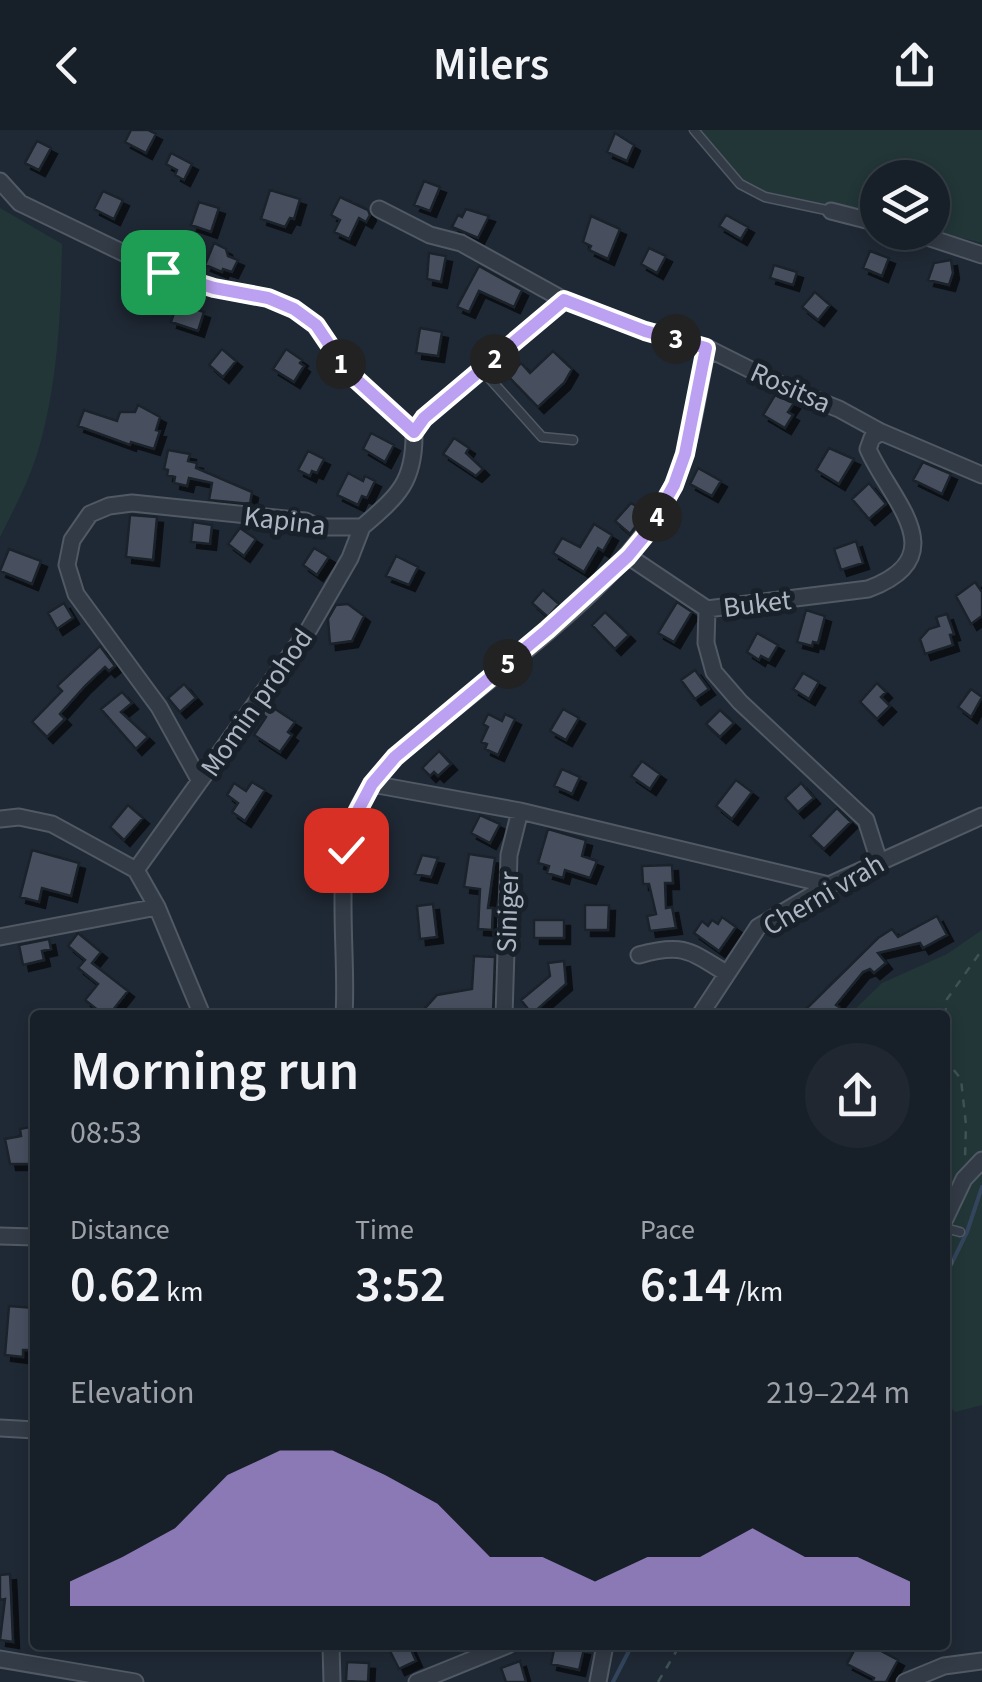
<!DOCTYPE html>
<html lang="en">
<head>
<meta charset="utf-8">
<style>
	body { margin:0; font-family:"Source Sans 3",sans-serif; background:#202730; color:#f1f3f6; height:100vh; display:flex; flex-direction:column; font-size:38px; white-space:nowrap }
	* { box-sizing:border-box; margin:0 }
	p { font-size:32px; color:#9ea2a8 }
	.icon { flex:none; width:55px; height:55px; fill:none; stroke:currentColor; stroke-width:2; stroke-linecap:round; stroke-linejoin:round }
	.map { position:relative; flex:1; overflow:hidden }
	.details { position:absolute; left:30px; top:880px; width:920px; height:640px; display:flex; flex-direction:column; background:#171f28; border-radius:10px; box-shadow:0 5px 15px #0003,0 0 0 2px #363d45 }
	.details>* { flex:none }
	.buttons { position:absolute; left:860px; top:30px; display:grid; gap:20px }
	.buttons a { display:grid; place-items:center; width:90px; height:90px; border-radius:50%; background:#171f28; box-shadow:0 5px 15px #0003,0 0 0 2px #363d45; font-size:50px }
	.pin { position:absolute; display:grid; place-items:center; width:85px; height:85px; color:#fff; margin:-42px; border-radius:20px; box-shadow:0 5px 15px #0006 }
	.km { position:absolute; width:50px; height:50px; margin:-25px; border-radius:50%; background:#222; color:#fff; font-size:28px; line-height:50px; text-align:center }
	.round { display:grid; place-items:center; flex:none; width:105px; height:105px; border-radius:52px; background:#202730 }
	.head { display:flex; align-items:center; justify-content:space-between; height:170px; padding:0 40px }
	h1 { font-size:55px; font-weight:600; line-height:75px }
	.figures { display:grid; grid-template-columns:repeat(3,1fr); gap:15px; height:170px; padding:10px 40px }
	.figures div { display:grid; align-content:center }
	.figures b { font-size:50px; font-weight:600 }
	.figures small { font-size:28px; font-weight:400 }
	.figures p { font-size:28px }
	.chart { height:280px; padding:20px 40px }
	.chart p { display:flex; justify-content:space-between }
	.chart svg { width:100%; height:180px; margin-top:10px; fill:#bca0f2; opacity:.7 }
	header { display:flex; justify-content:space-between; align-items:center; height:130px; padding:0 40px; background:#171f28; font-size:45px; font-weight:600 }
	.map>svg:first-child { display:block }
	.green { fill:#223637 }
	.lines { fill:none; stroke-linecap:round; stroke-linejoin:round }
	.stream { stroke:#33455c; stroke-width:4 }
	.building { fill:#46505f; stroke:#1a222c; stroke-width:2.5; filter:url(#shadow) }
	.lane-casing { stroke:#505964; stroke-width:11 }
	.street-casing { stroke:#505964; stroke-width:19 }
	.path { stroke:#3f5254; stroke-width:2.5; stroke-dasharray:8 8; stroke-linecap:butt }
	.lane { stroke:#333b46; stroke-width:8 }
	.street { stroke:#333b46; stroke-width:15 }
	.route-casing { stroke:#fff; stroke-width:20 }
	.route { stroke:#bca0f2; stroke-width:12 }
	.labels { text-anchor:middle; stroke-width:10; stroke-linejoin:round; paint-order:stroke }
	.street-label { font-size:28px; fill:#adb6c3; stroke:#18202a }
</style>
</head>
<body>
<header><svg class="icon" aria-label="back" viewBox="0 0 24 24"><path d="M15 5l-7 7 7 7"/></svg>Milers<svg class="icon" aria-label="share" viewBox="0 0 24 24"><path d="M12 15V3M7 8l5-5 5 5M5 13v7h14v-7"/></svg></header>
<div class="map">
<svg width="982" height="1552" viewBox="0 0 982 1552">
	<defs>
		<filter id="shadow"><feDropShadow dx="6" dy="6" stdDeviation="0" flood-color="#0009"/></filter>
	</defs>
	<rect width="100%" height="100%" fill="#1f2935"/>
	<path class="green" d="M698,0H982V113L933,101L932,48H878L877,88L748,59Z
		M0,78L62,114C61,180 58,250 40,314C31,347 15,377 0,407Z
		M982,800V1275L955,1282L945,1272V885H849L882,853L947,824Z"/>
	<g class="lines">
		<path class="stream" d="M945,1147L967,1102L982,1057
			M613,1552L632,1515"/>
	</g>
	<path class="building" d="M131,0H148L156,4L146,23L125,12Z
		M615,3L634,15L627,31L607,22Z
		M37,11L51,18L39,40L25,33Z
		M171,23L192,34L184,50L175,45L177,40L166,34Z
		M424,51L440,57L430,81L414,75Z
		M270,60L300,69L294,89L290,88L285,97L261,89Z
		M103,61L123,70L114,89L94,79Z
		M340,67L368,80L370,85L366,92L359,88L349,109L334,102L340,90L331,85Z
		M199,72L219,78L211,102L191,95Z
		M466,79L489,86L478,108L452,97L458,85L462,87Z
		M726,85L748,97L741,109L719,96Z
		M591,86L620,99L608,129L589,120L591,116L583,112Z
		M214,113L226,119L228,126L238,130L232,142L223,139L222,142L205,135Z
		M649,118L666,126L657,143L641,134Z
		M870,121L889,128L882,146L863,138Z
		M429,123L446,126L441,152L427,149Z
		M951,130L953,143L949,155L928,150L934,133Z
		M774,135L797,142L793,155L770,148Z
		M479,136L522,160L514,177L479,161L469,182L457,177Z
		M129,141L150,150L143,166L122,157Z
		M815,162L830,175L818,190L802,177Z
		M177,173L204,182L198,201L171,192Z
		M420,198L442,202L438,226L416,223Z
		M222,219L236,231L223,247L209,235Z
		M286,219L302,230L300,233L304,236L294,252L273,239Z
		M553,221L572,239L564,253L538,277L508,246L521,233L530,243Z
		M775,265L794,273L788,282L793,285L785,298L763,285Z
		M138,275L160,287L156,300L160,301L154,319L131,312L130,315L78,296L84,280L117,291L120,282H135Z
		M371,303L394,315L385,332L363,319Z
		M454,308L469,318L466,323L483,339L476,346L443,324Z
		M829,318L854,329L839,354L816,340Z
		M168,320L190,324L188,331L197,333L196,338L252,362L250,374L209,370L212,353L189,348L187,356L174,353L175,347L167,345L168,340L164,339Z
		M308,321L324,329L317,343L312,341L310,346L298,340Z
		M923,332L951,344L942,364L913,350Z
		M698,338L721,351L712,366L690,354Z
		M348,343L363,351L365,346L375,351L367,368L362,366L358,375L337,365Z
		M869,353L886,374L869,389L852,369Z
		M631,373L646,382L630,404L615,391Z
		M130,385L157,387L153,430L126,427Z
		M193,392L212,395L210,414L191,412Z
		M594,394L612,405L603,421L598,418L584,442L553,423L562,408L580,417Z
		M240,398L256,409L244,426L228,414Z
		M856,411L863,433L841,440L834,419Z
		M314,418L329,427L317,445L303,435Z
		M9,419L41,431L32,454L0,441Z
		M396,426L418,437L409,455L386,446Z
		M975,452L982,462V486L971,494L956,466Z
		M543,460L559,474L548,487L532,473Z
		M677,472L692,482L674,512L658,503Z
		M64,473L73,488L57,499L48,483Z
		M348,474L364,486L352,511L330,514L328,489L336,475Z
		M806,480L825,486L818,513L813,512L812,516L797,512Z
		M605,482L629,505L615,519L592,495Z
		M947,484L954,504L950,505L953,515L925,524L920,509L929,499L939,496L936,487Z
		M757,503L778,515L769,530L761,526L759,530L747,522Z
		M100,516L115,536L109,541L105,537L85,556L60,584L65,589L47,607L32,592L62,561L57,556Z
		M695,540L709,559L695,569L681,550Z
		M803,543L819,552L809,569L793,559Z
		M877,553L886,562L881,567L890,576L877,589L860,572Z
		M184,554L196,568L180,582L168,568Z
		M971,559L982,567L971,587L958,577Z
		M122,562L132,573L121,582L148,607L136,619L101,579Z
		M269,575L295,592L288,602L292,605L280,622L254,605L266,587L262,584Z
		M563,579L579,588L566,610L550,601Z
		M720,580L734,593L720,607L706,594Z
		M488,584L502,591L505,584L515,589L498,625L485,619L487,614L481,612L488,597L483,594Z
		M439,621L451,634L438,646L434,642L430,646L422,638Z
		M642,631L660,644L650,659L631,646Z
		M562,639L580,647L572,664L554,656Z
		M736,650L752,662L732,689L716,676Z
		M252,652L265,660L245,691L232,682L238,673L227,665L234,653L246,661Z
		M801,653L814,668L798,682L785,668Z
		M128,675L143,688L124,710L110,697Z
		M837,678L851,692L824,719L810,706Z
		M480,685L500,694L490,713L471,703Z
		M548,699L586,710L582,726L597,731L590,748L565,740L563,748L547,743L549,736L538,733Z
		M32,720L79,733L71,766L42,758L39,772L20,767Z
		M469,724L495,728L488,778H493L492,800L478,799L480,759L464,757Z
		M422,725L438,728L431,747L415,744Z
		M672,735L673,753H665L666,778L672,777L676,798L650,801L647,786L656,784L649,754H643L642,736Z
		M433,774L437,807L420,809L417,776Z
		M585,775H609L608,800H585Z
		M937,786L947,805L923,818L920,813L878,823L886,833L874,843L870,839L863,842L836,875L839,877L832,885H811L805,880L878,808L892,799L898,807Z
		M722,787L736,797L719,821L694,803L702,791L708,796L712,790L718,794Z
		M534,790H564V808H534Z
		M78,803L101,822L92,833L128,861L109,885H104L85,870L98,854L78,838L85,830L68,816Z
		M49,809L51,819L42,821L44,830L23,835L19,815Z
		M474,826L495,827L493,885H419L437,865L472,859Z
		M564,831L566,854L532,884L521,870L550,846L548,833Z
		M30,997L35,1034H10L5,1009L21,1006L20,999Z
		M9,1176L35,1178L33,1207L29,1220H23V1227L5,1225Z
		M10,1444L11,1463L13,1512L0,1510L5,1469L0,1470V1445Z
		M387,1515H409L416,1531L399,1539Z
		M555,1515L584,1519L579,1540L551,1534Z
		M857,1515H870L898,1530L886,1552H872L874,1548L847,1534Z
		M520,1531L526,1552H506L501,1538Z
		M347,1532L369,1533L368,1552L346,1551Z"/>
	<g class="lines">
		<defs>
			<path id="lane" d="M694,0L740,54L765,67L831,81
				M482,240L542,307L573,310
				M945,1098L960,1102
				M945,1131L948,1132"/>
			<path id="street" d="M0,51L20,73L163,142L214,158L268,168L294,179L315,195L347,241L414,302C415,352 398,366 362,397H318L305,391L132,373L109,376L90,384L72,410L67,435L76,464L159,577L200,651
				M379,79L430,105L461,113L564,170L645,201L707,218L791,260L839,279L881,302L982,345
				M831,81L878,93
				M912,102L982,125
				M414,302L424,288L564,170
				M628,426L707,479
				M372,654L520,681L829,755
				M0,689L19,687L52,694L136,740L157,777L202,885
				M879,731L866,690L740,572L714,542L706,513L707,479L868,459C957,426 890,370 868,319L872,308L881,302
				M136,740L309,499L350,428L362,397
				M0,807L157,777
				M639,825C682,813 689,820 726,843
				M344,885C348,827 334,741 354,688C373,637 421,606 461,573C531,516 635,439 672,358C692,314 697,264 707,218
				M504,885L509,725L520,681
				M700,885L758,797L829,755L982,686
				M945,1089L964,1049L982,1030
				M0,1106L35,1107
				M0,1298L35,1300
				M331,1515L332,1552
				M0,1529L135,1552
				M417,1552L508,1515
				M598,1552L605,1515
				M905,1552L944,1536L982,1531"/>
		</defs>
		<use href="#lane" class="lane-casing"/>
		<use href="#street" class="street-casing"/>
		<path class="path" d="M945,886L947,869L982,820
			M945,910L949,934L961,949L966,995L965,1028
			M658,1552L680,1515"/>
		<use href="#lane" class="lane"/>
		<use href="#street" class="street"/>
	</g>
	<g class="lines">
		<defs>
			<path id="route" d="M163,142L214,158L268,168L294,179L316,195L347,241L414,302L424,288L564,170L645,201L706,218L685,324L674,355L647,403L628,426L547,500L395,627L372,654L354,688L346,720"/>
		</defs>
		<use href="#route" class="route-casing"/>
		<use href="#route" class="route"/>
	</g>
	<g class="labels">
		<g class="street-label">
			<text transform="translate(791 257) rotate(24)" y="10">Rositsa</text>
			<text transform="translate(285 390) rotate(7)" y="10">Kapina</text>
			<text transform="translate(757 473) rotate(-7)" y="10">Buket</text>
			<text transform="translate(256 572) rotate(-55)" y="10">Momin prohod</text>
			<text transform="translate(823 764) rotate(-30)" y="10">Cherni vrah</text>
			<text transform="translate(507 782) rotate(-88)" y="10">Siniger</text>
		</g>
	</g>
</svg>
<div class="buttons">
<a><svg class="icon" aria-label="layers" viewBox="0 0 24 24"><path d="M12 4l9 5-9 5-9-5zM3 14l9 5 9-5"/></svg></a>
</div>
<div class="pin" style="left:163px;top:142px;background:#1e9e55"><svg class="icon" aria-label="arrive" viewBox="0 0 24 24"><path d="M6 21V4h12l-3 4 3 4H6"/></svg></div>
<div class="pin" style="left:346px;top:720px;background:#d93025"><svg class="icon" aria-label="check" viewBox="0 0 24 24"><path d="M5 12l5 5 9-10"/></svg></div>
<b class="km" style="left:341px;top:234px">1</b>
<b class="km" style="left:495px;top:229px">2</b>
<b class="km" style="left:676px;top:209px">3</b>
<b class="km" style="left:657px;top:387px">4</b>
<b class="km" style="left:508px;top:534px">5</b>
<section class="details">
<div class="head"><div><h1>Morning run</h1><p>08:53</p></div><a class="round"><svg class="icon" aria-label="share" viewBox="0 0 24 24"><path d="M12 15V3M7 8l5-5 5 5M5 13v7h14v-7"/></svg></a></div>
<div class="figures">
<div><p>Distance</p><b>0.62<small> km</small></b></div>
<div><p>Time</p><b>3:52</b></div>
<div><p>Pace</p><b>6:14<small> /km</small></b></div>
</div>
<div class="chart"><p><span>Elevation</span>219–224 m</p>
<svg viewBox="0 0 160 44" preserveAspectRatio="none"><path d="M0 44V38L10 32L20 25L30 12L40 6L50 6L60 12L70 19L80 32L90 32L100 38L110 32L120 32L130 25L140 32L150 32L160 38V44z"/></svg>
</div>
</section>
</div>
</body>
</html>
